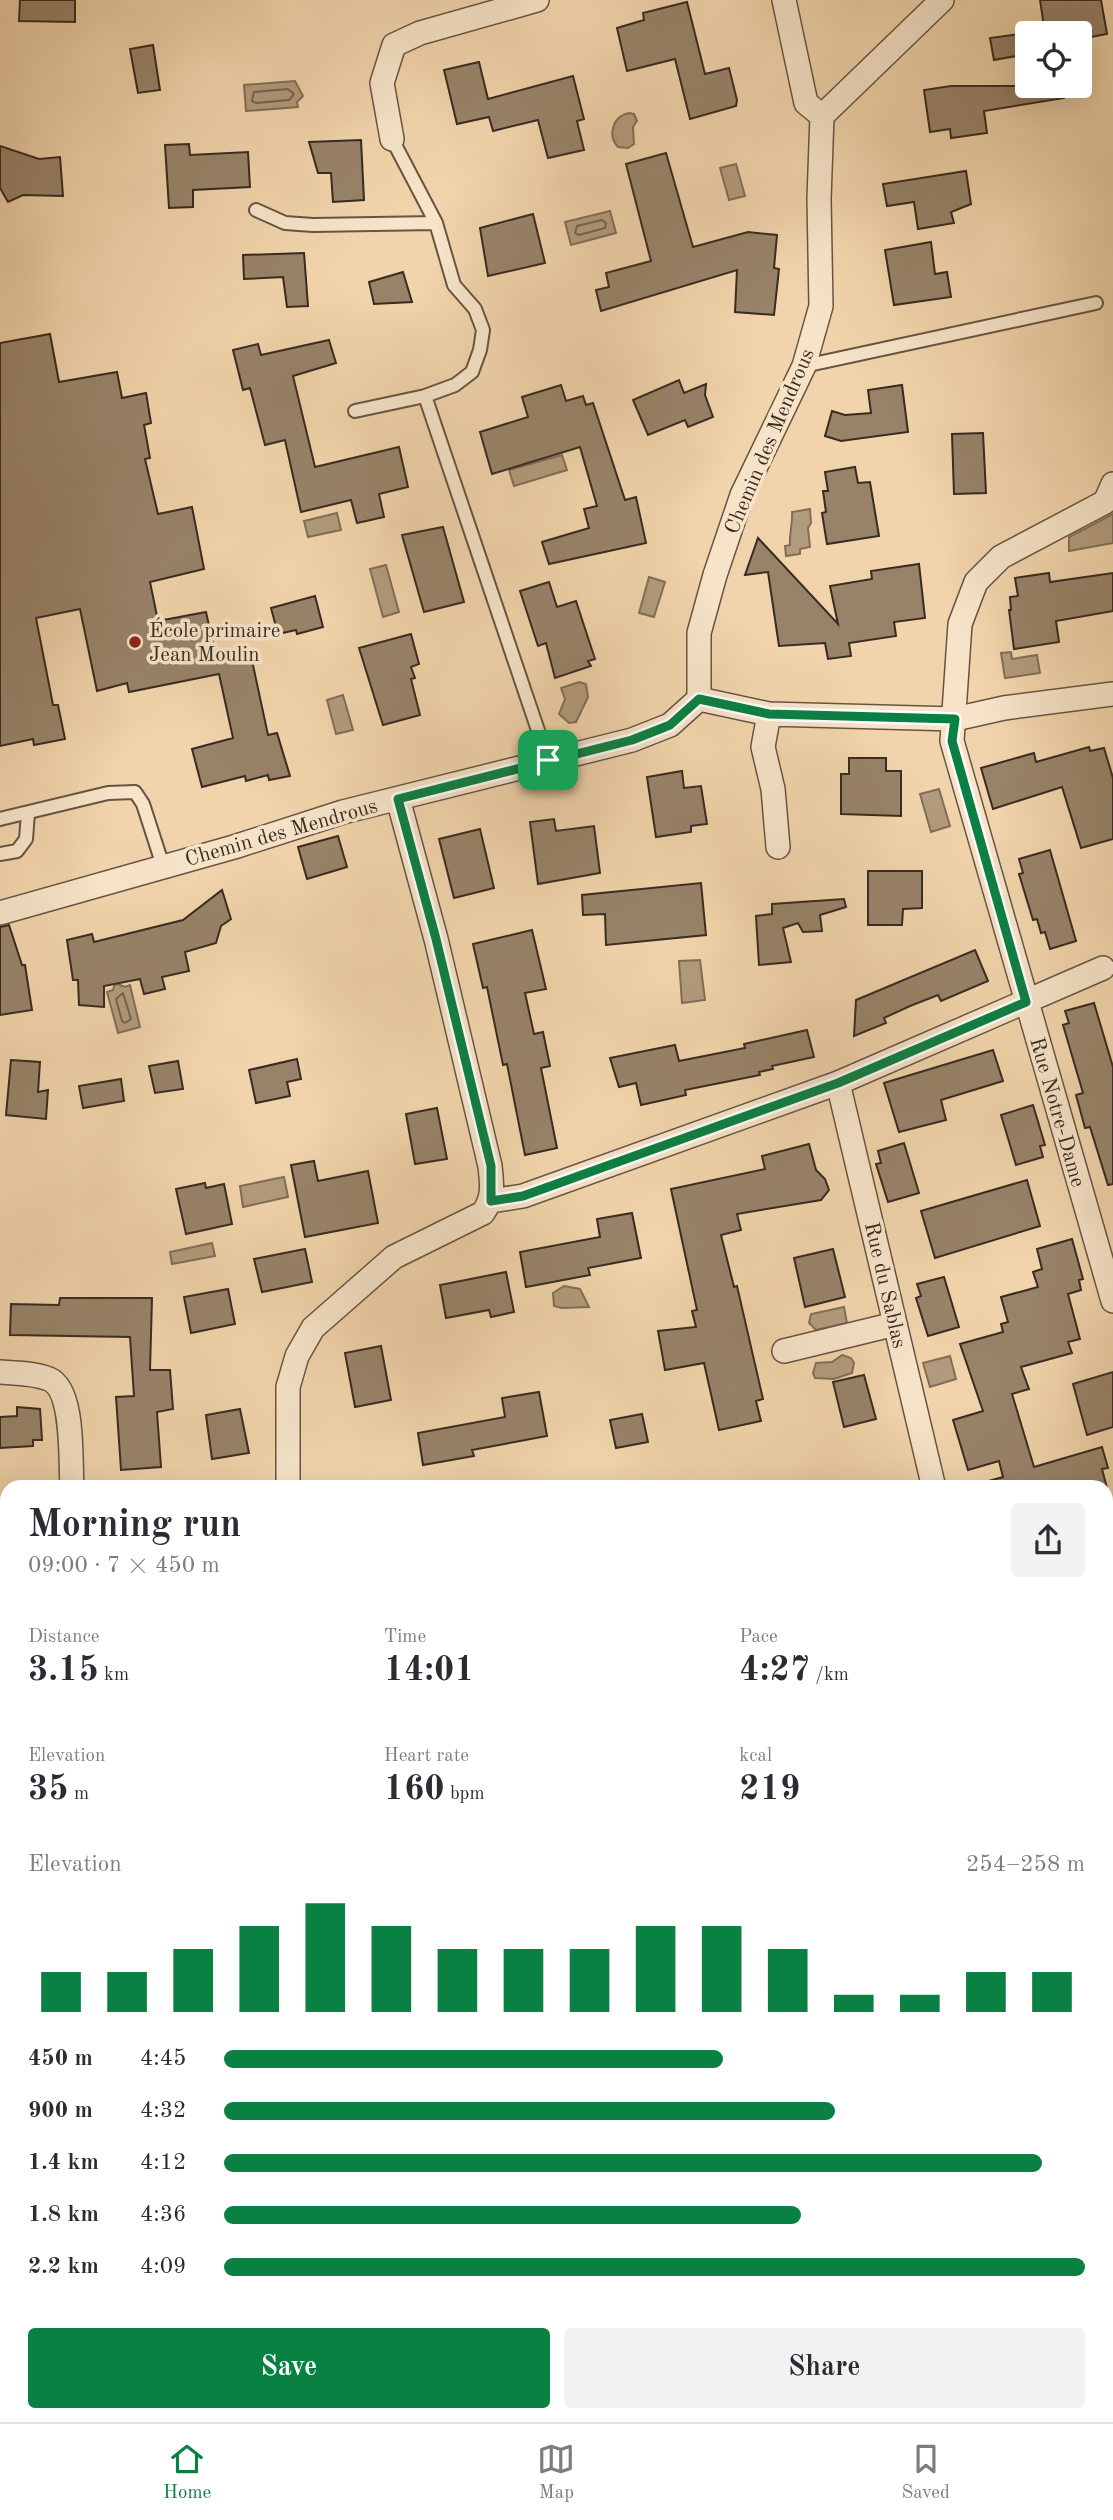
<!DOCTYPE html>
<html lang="en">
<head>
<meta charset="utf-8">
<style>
	body { margin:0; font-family:"Old Standard TT",serif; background:#f2f2f3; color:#2b2b33; height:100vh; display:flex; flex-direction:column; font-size:26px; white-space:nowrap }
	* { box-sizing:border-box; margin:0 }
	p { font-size:23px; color:#7c7c81 }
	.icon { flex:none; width:38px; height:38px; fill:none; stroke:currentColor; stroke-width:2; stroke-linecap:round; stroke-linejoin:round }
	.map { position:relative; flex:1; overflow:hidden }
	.drawer { position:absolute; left:0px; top:1480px; width:1113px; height:942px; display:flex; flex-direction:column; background:#fff; border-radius:21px 21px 0 0; box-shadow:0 7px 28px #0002 }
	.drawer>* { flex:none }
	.tools { position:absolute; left:1015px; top:21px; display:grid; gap:14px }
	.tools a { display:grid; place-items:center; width:77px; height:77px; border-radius:7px; background:#fff; box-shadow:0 7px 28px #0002; font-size:35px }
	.pin { position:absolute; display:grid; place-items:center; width:60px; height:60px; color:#fff; margin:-30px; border-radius:14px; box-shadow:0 4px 10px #0006 }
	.round { display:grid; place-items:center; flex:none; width:74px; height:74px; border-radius:7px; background:#f2f2f3 }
	.overview { display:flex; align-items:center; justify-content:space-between; height:119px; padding:0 28px }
	h1 { font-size:38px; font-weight:700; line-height:52px }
	.metrics { display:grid; grid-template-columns:repeat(3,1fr); gap:10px; height:119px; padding:7px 28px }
	.metrics div { display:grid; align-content:center }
	.metrics b { font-size:35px; font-weight:700 }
	.metrics small { font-size:19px; font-weight:400 }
	.metrics p { font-size:19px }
	.chart { height:196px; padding:14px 28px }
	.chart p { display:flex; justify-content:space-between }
	.chart svg { width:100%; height:126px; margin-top:7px; stroke:#0b8043; stroke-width:6 }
	.button { display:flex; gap:14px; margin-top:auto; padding:14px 28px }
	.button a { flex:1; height:80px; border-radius:7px; background:#0b8043; color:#fff; font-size:28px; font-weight:700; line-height:80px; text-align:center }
	.button a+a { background:#f2f2f3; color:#2b2b33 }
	ul { padding:0 28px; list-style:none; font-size:23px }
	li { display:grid; grid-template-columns:112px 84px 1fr; align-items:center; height:52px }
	li i { height:18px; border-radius:9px; background:#0b8043 }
	.menu { display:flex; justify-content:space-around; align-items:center; height:98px; border-top:2px solid #e1e1e2; background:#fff; font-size:19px; color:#7c7c81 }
	.menu a { display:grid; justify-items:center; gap:4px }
	.menu .on { color:#0b8043 }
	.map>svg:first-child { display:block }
	.water { fill:#b29b7c; stroke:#816e58; stroke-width:2 }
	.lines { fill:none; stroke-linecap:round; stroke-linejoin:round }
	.shore { stroke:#75634f; stroke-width:2 }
	.building { fill:#988369; stroke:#382b22; stroke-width:2 }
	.service-casing { stroke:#654; stroke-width:16 }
	.minor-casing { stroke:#654; stroke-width:26 }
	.primary-casing { stroke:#382b22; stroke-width:40 }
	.service { stroke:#f6e3c8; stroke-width:12 }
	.minor { stroke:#f6e3c8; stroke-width:23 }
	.primary { stroke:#f1d4ab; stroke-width:37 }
	.tram { stroke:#382b22; stroke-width:2 }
	.rail-casing { stroke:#382b22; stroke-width:8 }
	.rail { stroke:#f6e3c8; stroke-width:5; stroke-dasharray:16; stroke-linecap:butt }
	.route-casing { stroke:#fff; stroke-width:14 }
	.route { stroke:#0b8043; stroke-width:9 }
	.poi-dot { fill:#8f2418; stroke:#f6e3c8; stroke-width:2.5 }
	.labels { text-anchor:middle; stroke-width:7; stroke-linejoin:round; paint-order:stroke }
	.street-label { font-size:21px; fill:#382b22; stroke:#f6e3c8 }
	.poi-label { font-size:21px; fill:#382b22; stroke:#f6e3c8; text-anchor:start }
</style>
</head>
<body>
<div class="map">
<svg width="1113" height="2422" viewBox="0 0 1113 2422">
	<rect width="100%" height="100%" fill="#f1d4ab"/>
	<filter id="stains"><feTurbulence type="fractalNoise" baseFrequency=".00286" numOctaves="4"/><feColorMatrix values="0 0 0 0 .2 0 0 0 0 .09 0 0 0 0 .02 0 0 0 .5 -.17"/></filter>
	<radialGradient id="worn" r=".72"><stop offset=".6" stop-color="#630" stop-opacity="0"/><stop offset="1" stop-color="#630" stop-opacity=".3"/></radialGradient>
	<path class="water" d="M295,81L303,96L297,102L298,107L246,111L244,85Z
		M629,113L634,114L637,121L633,127L634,144L628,148L618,147C607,135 613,116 629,113Z
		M736,164L745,196L729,200L720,168Z
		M610,211L616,233L571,245L565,222Z
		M562,455L567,470L514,486L509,470Z
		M810,509L811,523L808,528L810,547L800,549V554L786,556L785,546L790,545C789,533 793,524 792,512Z
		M337,513L341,530L308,537L304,521Z
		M1113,514V543L1069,551V537Z
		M386,565L399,612L383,617L370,569Z
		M649,577L665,582L654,617L639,613Z
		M1011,652L1012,659L1037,655L1040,673L1005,678L1001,653Z
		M579,682L586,684L588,697L576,722L569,723L559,714L565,699L561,688Z
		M343,695L353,730L336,734L327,700Z
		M939,789L950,826L931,832L920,794Z
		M700,960L705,1000L682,1003L679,961Z
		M115,983L125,987L130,985L140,1027L118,1033L107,992L113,990Z
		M284,1177L288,1197L243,1207L240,1186Z
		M212,1243L215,1256L172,1264L170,1252Z
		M564,1286L580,1289L589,1307L562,1308L554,1306L553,1293Z
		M844,1307L847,1323L816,1330L809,1323L811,1314Z
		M842,1355L851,1358L854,1363L852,1373L834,1379L815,1378L813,1373L816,1363L832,1362Z
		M950,1356L956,1379L930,1387L923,1363Z"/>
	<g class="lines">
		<path class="shore" d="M288,89L294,94L289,100L256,103L252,101L254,92Z
			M602,220L606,223L605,228L579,235L575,233L577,226Z
			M123,993L131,1019L125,1023L122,1021L116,999Z"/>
	</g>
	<path class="building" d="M20,0H75V22L19,21Z
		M1040,0H1101L1107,34L1080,39V33H1045Z
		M687,2L705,74L729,68L737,100L736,106L690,119L675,59L627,71L617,28L644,20L643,13Z
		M1027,33V54L994,60L990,38Z
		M153,45L160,90L138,93L130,49Z
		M479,62L488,99L573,76L584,119L577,121L584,150L548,158L538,120L493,131L489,117L457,124L444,70Z
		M951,86H1063L1064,98L984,111L987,133L951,138L950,129L930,132L924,90Z
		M361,140L364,200L333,202L331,173H318L309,142Z
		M189,144L190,155L248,152L250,187L193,190V207L169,208L165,145Z
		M0,146L39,159L60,157L63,196L23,195L8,202L0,188Z
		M666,153L693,247L748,232L777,235L774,268L779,269L774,315L735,312L737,270L601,311L596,290L609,287L606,273L651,261L626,164Z
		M966,171L971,204L951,212L954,223L918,229L914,202L887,206L883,184Z
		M533,214L545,263L488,276L480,228Z
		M931,242L935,274L947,272L951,297L894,305L885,250Z
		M304,253L308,306L287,307L283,277L244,279L243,255Z
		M403,272L412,302L374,304L369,282Z
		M50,334L59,382L117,372L122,398L146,393L151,423L144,425L150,458L145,459L158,514L192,507L204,569L150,582L158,621L206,612L216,658L250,651L268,735L277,733L290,776L269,780L268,775L246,781L245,776L202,787L192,749L233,738L219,674L129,692L127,683L97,691L80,609L36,618L53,705H58L65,739L34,745L33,739L0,746V343Z
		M329,340L336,363L293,376L315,467L399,447L408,487L379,494L384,517L357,523L351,500L301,512L285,440L265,445L250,388L243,390L233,350L258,344L261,355Z
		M679,380L684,393L706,384L705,395L713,417L688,427L685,420L648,435L633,400Z
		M561,385L566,401L583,396L586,405L593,403L625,500L636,497L646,543L549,564L542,542L589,528L584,509L597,506L580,447L492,474L480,432L528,417L522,397Z
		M902,385L908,432L841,441L825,436L832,411L845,415L871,413L868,390Z
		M983,433L986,493L954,494L952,434Z
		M855,467L858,483L870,482L879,536L827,544L822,513L826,512L823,491H828L825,472Z
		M443,527L464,602L424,612L402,535Z
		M758,538L838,624L830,586L872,579L871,571L919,564L925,618L894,622L896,636L849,643L851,656L828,659L825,643L779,646L768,572L745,575Z
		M1049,573L1050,582L1113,573V611L1056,621L1059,642L1014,649L1009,610H1011L1010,597L1018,596L1015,578Z
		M549,582L557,607L576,601L595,659L588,661L591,666L555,678L546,643L538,646L520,591Z
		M315,596L323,627L297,634L296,630L278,634L271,608Z
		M411,634L419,664L411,667L415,678L411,679L420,715L383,725L359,648Z
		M1089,747L1090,751L1104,748L1113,778V839L1081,848L1062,787L993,809L981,768L1034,753L1036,762Z
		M849,758H886V771H901V816L841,814V774H849Z
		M682,771L684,788L701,786L707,824L691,826V832L656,837L647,777Z
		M554,819L556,831L594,826L600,873L538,884L530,822Z
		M480,829L494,888L454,898L439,839Z
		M338,836L347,867L307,879L298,847Z
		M1050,850L1076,941L1050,949L1045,932L1041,933L1037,919L1033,920L1019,874L1023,873L1019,859Z
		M868,871H922V908L903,909L902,925H868Z
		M701,883L706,935L606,945L605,914L583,915L582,895Z
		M222,890L231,919L221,926L216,943L185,952L189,971L162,977L165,989L144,994L140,979L104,986V1007L79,1005L78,980H73L67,940L92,934L94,942L183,920Z
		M844,899L846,907L820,915L822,931L803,932L798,923L783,928L791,962L759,965L756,916L772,914V904Z
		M9,925L22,965H25L32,1010L0,1015V927Z
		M532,930L546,989L525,993L534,1034L543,1032L550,1066L541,1068L557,1148L525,1155L507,1064L503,1065L487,987L483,988L473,944Z
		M975,950L988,981L941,1001L938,995L910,1006L884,1018L886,1023L854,1036L856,1000Z
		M1094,1003L1113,1067V1184L1108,1185L1090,1127L1085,1128L1076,1095L1083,1093L1063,1025L1069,1023L1065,1011Z
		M807,1030L814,1057L772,1066L773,1069L759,1072L760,1075L685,1090L686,1095L641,1105L636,1083L619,1087L610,1058L675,1045L679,1061L745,1048L744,1044Z
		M993,1050L1003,1081L941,1100L946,1120L899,1132L884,1083Z
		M297,1059L301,1079L287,1082L290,1096L256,1103L249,1070Z
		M11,1060L40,1062L38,1092L48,1090L46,1119L6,1115Z
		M178,1061L183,1089L155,1093L149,1066Z
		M121,1079L124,1101L83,1108L79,1086Z
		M1033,1105L1045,1145L1040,1146L1043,1157L1016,1165L1001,1115Z
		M437,1108L447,1159L415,1164L406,1114Z
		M904,1143L919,1193L888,1202L876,1164L881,1163L878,1151Z
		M809,1144L816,1170L825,1179L829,1190L821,1200L737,1214L741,1230L721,1235L734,1287L737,1286L763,1399L756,1401L761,1421L719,1430L704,1363L665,1370L658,1331L696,1327L692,1311L697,1310L671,1189L765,1169L762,1156Z
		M314,1161L318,1181L368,1171L378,1223L305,1237L291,1165Z
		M1027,1180L1040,1226L935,1258L921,1211Z
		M205,1183L206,1188L224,1184L232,1224L186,1234L176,1189Z
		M632,1213L641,1258L588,1268L590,1275L526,1287L520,1252L600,1237L597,1219Z
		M1072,1239L1083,1279L1079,1280L1081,1290L1068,1294L1080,1339L1068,1342L1072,1353L1021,1367L1029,1389L1012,1394L1034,1467L1102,1447L1108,1468L1102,1469L1107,1488H986L985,1482L1003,1477L999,1461L968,1470L953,1420L983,1411L960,1344L1003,1332L1001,1324L1008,1322L1001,1297L1038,1287L1033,1272L1042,1269L1037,1249Z
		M305,1249L312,1282L262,1292L254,1259Z
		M833,1249L845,1297L805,1307L794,1258Z
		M506,1272L514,1312L491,1317L489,1310L446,1318L440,1285Z
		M944,1277L959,1327L928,1336L916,1298L921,1296L917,1284Z
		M228,1289L235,1324L191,1333L184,1297Z
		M60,1298H152L150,1370H170L173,1409L157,1412L161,1467L121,1470L116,1397L134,1396L130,1337L10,1335L11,1304L59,1305Z
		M381,1346L391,1400L355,1407L345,1353Z
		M1113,1372V1427L1087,1435L1073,1384Z
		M864,1375L876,1419L844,1427L833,1382Z
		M539,1392L547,1436L472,1450L474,1456L423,1465L418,1433L505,1417L502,1398Z
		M17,1407L40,1409L42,1440H33V1446L0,1448V1417L17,1416Z
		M240,1409L249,1453L212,1459L206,1415Z
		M642,1414L648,1442L616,1448L610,1420Z"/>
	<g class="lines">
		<defs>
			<path id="service" d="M256,210L285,223L313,225L436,223
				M804,366L1096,303
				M425,396L548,760
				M355,411L425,396L455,385L472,372L480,350L483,330L475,309L454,285L436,223L392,139
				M0,819L108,793L135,792L143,804L163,866
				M0,854L17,851L26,839L28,813"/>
			<path id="minor" d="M822,116L942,0
				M392,139L382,83L394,45L420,33L537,0
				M1113,484L1105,502L1001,557L976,582L960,624L952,741L1113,1301
				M699,699V633L715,575L742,495L804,366L821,306L819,199L822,116L806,103L784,0
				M699,699L769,714L955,719L1004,708L1113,694
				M769,714L763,747L773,789L778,847
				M0,913L234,847L343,812L632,740L670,725L699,699
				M838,1083L934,1488
				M491,1201L523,1196L838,1083L1103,968
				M784,1351L895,1324
				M0,1372C16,1373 34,1373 49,1379C75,1390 70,1462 72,1488
				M288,1488V1387L297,1356L313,1328L394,1257L483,1213C494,1197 492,1185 490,1166L436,939L398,799
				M1106,1846L1113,1844
				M0,2035L7,2032
				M0,2174L7,2182
				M1106,2275L1113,2271
				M779,2422L794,2415"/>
			<path id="primary" d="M1106,1981L1113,1979
				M1106,2049L1113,2047
				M0,2292L7,2289
				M0,2361L7,2359"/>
		</defs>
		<use href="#service" class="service-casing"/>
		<use href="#minor" class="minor-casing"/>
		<use href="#primary" class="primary-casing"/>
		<use href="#service" class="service"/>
		<use href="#minor" class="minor"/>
		<use href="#primary" class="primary"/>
		<path class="tram" d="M1106,2007L1113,2005
			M1106,2023L1113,2020
			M0,2319L7,2318
			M0,2333L7,2331"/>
		<defs>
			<path id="rail" d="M1106,2203L1113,2200
				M1106,2220L1113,2217
				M616,2422L632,2415
				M653,2422L669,2415"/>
		</defs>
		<use href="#rail" class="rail-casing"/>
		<use href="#rail" class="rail"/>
	</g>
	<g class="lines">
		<defs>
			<path id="route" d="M699,699L769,714L955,719L952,741L1026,1002L838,1083L523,1196L491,1201V1166L436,939L398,799L632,740L670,725Z"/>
		</defs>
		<use href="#route" class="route-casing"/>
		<use href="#route" class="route"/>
	</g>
	<circle class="poi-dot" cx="135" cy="642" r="7"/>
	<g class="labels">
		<g class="street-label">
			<text transform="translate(769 441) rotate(-67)" y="7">Chemin des Mendrous</text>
			<text transform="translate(281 832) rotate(-16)" y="7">Chemin des Mendrous</text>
			<text transform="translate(1058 1112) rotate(74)" y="7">Rue Notre-Dame</text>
			<text transform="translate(886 1285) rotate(77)" y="7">Rue du Sablas</text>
		</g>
		<g class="poi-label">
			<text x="149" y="637">École primaire<tspan x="149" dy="24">Jean Moulin</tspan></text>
		</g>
	</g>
	<rect width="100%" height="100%" filter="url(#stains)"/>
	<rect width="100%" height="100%" fill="url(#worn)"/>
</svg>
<div class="tools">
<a><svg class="icon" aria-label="locate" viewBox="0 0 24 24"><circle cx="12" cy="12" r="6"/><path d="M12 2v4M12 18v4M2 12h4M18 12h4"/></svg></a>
</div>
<div class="pin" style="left:548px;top:760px;background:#1e9e55"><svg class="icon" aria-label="arrive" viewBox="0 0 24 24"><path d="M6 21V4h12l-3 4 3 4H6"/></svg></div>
<section class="drawer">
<div class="overview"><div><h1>Morning run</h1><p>09:00 · 7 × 450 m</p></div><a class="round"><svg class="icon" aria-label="share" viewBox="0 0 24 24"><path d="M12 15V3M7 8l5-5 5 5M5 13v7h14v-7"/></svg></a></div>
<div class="metrics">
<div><p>Distance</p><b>3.15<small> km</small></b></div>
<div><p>Time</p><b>14:01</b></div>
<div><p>Pace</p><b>4:27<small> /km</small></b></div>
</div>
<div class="metrics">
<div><p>Elevation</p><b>35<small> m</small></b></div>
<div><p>Heart rate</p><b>160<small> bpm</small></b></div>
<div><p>kcal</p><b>219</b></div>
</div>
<div class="chart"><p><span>Elevation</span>254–258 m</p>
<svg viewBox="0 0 160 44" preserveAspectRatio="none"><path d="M5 44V30M15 44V30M25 44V22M35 44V14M45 44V6M55 44V14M65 44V22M75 44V22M85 44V22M95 44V14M105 44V14M115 44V22M125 44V38M135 44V38M145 44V30M155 44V30"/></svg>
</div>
<ul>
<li><b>450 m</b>4:45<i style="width:58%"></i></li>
<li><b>900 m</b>4:32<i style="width:71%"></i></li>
<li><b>1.4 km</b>4:12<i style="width:95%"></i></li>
<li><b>1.8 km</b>4:36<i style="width:67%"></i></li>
<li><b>2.2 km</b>4:09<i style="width:100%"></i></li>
</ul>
<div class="button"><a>Save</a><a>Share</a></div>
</section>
</div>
<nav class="menu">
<a class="on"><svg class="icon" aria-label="home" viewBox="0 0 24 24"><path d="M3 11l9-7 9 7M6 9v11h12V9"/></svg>Home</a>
<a><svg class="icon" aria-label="map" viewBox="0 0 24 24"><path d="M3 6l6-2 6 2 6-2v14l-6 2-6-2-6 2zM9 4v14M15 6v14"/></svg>Map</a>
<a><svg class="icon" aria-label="saved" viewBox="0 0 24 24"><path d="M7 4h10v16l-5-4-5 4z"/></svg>Saved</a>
</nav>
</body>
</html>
